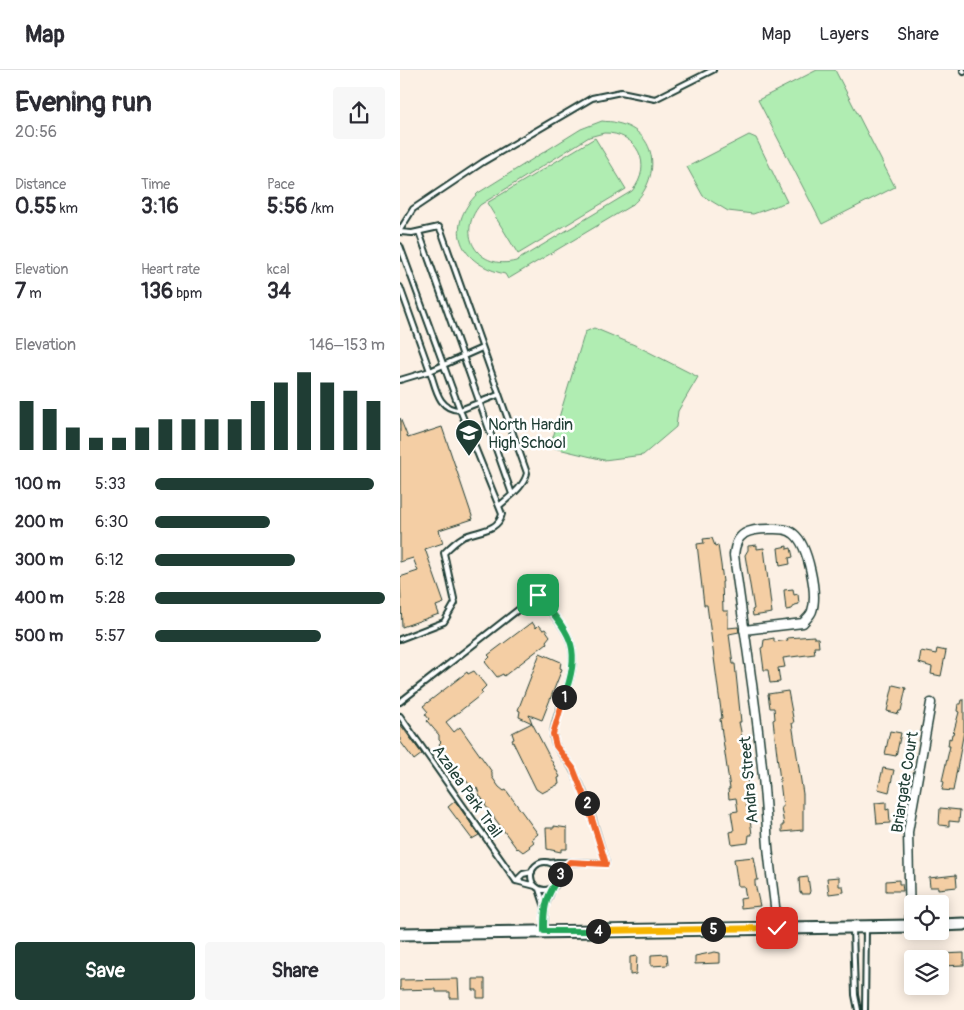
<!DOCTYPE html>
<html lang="en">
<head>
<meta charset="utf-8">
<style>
	body { margin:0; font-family:Pangolin,sans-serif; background:#f7f7f7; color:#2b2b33; height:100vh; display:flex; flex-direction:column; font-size:19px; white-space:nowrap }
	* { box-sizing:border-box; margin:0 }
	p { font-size:16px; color:#7c7c81 }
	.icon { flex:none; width:28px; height:28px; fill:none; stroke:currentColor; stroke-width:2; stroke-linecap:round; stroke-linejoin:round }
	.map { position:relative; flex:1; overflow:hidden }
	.drawer { display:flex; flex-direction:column; background:#fff; width:400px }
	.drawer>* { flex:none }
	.buttons { position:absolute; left:504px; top:825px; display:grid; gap:10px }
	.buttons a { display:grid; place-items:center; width:45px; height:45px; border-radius:5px; background:#fff; box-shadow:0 2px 12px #0003; font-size:25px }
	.pin { position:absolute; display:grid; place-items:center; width:42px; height:42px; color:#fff; margin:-21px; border-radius:10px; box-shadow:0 2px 8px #0006 }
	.km { position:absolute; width:25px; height:25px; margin:-12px; border-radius:50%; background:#222; color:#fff; font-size:14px; line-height:25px; text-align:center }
	.round { display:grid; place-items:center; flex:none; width:52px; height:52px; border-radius:5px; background:#f7f7f7 }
	.overview { display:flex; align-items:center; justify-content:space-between; height:85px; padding:0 15px }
	h1 { font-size:28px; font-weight:700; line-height:38px }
	.stats { display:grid; grid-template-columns:repeat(3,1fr); gap:8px; height:85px; padding:5px 15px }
	.stats div { display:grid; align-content:center }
	.stats b { font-size:21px; font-weight:700 }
	.stats small { font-size:14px; font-weight:400 }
	.stats p { font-size:14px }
	.chart { height:140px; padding:10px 15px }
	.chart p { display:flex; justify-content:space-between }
	.chart svg { width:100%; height:90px; margin-top:5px; stroke:#1f3d34; stroke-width:6 }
	.cta { display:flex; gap:10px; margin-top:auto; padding:10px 15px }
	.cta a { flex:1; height:58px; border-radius:5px; background:#1f3d34; color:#fff; font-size:20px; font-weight:700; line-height:58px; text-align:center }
	.cta a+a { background:#f7f7f7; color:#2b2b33 }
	ul { padding:0 15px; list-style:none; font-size:16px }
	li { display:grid; grid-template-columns:80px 60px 1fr; align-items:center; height:38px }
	li i { height:12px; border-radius:6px; background:#1f3d34 }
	header { display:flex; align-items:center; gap:30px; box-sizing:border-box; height:70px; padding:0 25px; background:#fff; border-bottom:1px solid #e1e1e2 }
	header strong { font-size:24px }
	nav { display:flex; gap:28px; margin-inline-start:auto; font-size:18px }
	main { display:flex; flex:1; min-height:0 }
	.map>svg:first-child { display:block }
	.green { fill:#b0edb2; stroke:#689573; fill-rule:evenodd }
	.building { fill:#f4cea4; stroke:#1f3d34 }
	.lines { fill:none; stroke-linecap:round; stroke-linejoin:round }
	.service-casing { stroke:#1f3d34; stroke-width:8 }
	.minor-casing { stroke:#1f3d34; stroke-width:11 }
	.secondary-casing { stroke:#1f3d34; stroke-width:15 }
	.service { stroke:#fff; stroke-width:4 }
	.minor { stroke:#fff; stroke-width:8 }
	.secondary { stroke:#fff; stroke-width:11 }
	.split-1-casing { stroke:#fff; stroke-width:10 }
	.split-2-casing { stroke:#fff; stroke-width:10 }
	.split-3-casing { stroke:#fff; stroke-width:10 }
	.split-4-casing { stroke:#fff; stroke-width:10 }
	.split-5-casing { stroke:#fff; stroke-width:10 }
	.split-6-casing { stroke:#fff; stroke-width:10 }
	.split-1 { stroke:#22a559; stroke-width:6 }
	.split-2 { stroke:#f0652b; stroke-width:6 }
	.split-3 { stroke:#f0652b; stroke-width:6 }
	.split-4 { stroke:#22a559; stroke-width:6 }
	.split-5 { stroke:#f5b400; stroke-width:6 }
	.split-6 { stroke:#f5b400; stroke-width:6 }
	.labels { text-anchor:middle; stroke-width:5; stroke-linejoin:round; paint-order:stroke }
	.poi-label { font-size:16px; fill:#1f3d34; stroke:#fff; text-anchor:start }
	.street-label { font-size:16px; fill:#1f3d34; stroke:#fff }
</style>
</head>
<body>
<header>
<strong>Map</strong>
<nav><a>Map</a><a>Layers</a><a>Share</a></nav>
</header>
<main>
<section class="drawer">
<div class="overview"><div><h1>Evening run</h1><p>20:56</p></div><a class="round"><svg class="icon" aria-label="share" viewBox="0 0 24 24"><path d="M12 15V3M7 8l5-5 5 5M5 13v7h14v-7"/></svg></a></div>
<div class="stats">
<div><p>Distance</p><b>0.55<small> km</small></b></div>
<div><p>Time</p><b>3:16</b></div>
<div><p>Pace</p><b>5:56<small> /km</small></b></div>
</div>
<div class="stats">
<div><p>Elevation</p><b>7<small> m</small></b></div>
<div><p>Heart rate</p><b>136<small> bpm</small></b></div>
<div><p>kcal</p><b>34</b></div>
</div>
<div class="chart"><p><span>Elevation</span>146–153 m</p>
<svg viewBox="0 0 160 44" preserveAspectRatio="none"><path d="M5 44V20M15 44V24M25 44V33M35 44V38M45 44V38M55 44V33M65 44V29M75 44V29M85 44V29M95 44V29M105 44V20M115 44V11M125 44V6M135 44V11M145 44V15M155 44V20"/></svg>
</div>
<ul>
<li><b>100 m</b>5:33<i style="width:95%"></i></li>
<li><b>200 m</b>6:30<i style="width:50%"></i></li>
<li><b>300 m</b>6:12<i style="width:61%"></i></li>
<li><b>400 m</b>5:28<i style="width:100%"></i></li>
<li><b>500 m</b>5:57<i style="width:72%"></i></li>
</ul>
<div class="cta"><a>Save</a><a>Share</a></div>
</section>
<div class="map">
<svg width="564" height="940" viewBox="0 0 564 940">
	<rect width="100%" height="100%" fill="#fcf0e4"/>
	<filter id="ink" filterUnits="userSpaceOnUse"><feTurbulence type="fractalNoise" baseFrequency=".02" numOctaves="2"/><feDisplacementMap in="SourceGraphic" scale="10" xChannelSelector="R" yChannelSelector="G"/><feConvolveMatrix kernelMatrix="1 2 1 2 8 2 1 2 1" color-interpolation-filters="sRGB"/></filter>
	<g filter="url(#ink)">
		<path class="green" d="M417,0H435L495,117L422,154L358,30Z
			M202,51C207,52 212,51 217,53C260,62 261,110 232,135L108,209L105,204C60,194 43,158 78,123L181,59ZM204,63C237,62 254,95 232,121L116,191C79,201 55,165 80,135L189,67Z
			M349,65L356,68L387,132L353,144L328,141L303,126L287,97Z
			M195,68L226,119L118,184L87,133Z
			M194,258L237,276L298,307L278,341L276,357L243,385L204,390L150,377L185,262Z"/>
		<path class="building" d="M0,348L8,368L42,357L73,449L39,460L43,473L25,479L44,533L36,536L39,544L2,557L0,507L18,501L13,488L0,492Z
			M312,468L315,476L318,475L321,495L323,512H322L323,541H328V558L338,557L339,562L329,564L333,594H335L341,652H339L346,686L344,687L349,723H347L348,726L345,727L347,740L352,739V745L350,749L352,765H349L348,773L332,775L330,762L334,761L331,742L338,741L336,728L329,729L328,719H330L320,649L322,648L307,535H304L297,474L304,473L303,469Z
			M357,475V479L364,478L372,543L353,546L352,540L354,539L345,485L348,480V476Z
			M387,476V479L391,478L393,487L389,488L390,494L380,496L378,478Z
			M393,519L394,525L398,524L399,534L395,535L392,539L386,540L384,520Z
			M132,552L136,558L139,555L143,560L145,559L150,566L146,571L147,573L104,606L103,604L97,607L85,592L90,587L88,585Z
			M414,566V568H418L419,577H414L415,584L383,588L385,597L378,598L380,612L370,613L368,600H364L361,578L363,577L364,570L374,568V572L388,570L387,568Z
			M537,579L546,581L541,606L531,604L532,597L519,593L521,581L536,584Z
			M140,583L161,592L160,598L162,599L142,650L129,645L132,653L119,647L120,641L118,640Z
			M74,601L86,616L81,621L83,623L46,652L54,662L60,657L92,702V707L99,717L104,721L106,720L138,764L132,769L134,772L129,776L130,777L123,782L118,778L117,779L85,735L86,734L80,726L77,718L75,719L73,716L71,717L39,674L41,672L39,670V665L27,651L29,649L25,644L28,642L23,636L67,602L68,604Z
			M493,615L506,618L501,641H499L498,644L487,641Z
			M388,621L394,653H392L403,724V760L382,762V755H384L381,737H383L373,650L375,649L374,638H370L368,624Z
			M562,630H564V661L553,721L542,720L544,712L542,711L550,676H548L549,668L551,669L552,664H553L559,642L557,641L558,634H561Z
			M132,653L160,707L158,708L159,714L142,723L136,719L112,670L114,669L112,663Z
			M0,654L22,684L14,690L0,671Z
			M490,661L501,663L496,686L485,684Z
			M483,698L494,700L489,722L478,719Z
			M55,731L79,765L72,769L48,737Z
			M486,732V740L489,739L490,753L477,754L475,733Z
			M540,738L560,740L559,752L549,751V756L539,755Z
			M154,756L167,758V779H161V782L147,779L146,758H154Z
			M354,787L358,810H355V814L360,836L341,838L340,829L346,828L344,816H338L334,789Z
			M556,805L557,817L538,819V817H530L529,808Z
			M408,807L410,821L409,824H402V822L400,823L399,808Z
			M439,807V816H443L444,822L429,824L427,808Z
			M499,810V814H502L503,821H486V811Z
			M315,882L320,883V893L295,894V886Z
			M564,883V895L541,896V884Z
			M267,884L268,895L251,896V885Z
			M237,886L236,904L230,905V887Z
			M58,909L59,928H50V922H36V919L0,920V910Z
			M73,909H85V928H77V920H73Z"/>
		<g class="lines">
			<defs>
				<path id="service" d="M563,0L564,2
					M0,160L13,139L83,92L192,28L221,22L255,29L313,0
					M0,162L12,163L39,157L42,163L127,403C124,417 109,427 99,436
					M19,162L112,424
					M0,176L60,340L98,325
					M0,217L30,301L82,278
					M0,310L30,301C36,318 38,340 60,340L102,444C98,462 78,460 63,467C56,471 50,477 44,483L55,533L44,552L0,569
					M0,632L137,525C170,565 183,575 164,627C160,638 154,652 153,664C153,678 167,688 173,700C189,729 196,762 206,793L157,792L150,793
					M0,646L116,811
					M131 806a14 14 0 1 1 28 0a14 14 0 1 1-28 0Z
					M159,804L170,792
					M116,811L135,816
					M116,811L123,804L132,802
					M139,819L145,837
					M453,859L455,925L458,940
					M144,861L145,837L152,819
					M465,940L466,857"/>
				<path id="minor" d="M344,560L403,553C406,549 411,545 412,541C418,524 408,475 394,464C387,458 378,459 369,459C349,459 336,462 334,485C346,576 362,668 367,760C368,793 375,825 377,858
					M510,856L508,762L531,633"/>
				<path id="secondary" d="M540,855L564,854
					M0,864L512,856"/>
			</defs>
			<use href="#service" class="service-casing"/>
			<use href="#minor" class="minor-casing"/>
			<use href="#secondary" class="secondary-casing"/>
			<use href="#service" class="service"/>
			<use href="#minor" class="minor"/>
			<use href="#secondary" class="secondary"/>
		</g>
	</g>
	<g class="lines" filter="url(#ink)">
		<defs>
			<path id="split-1" d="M138,525C170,565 183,575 164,627"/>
			<path id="split-2" d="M164,627L153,664L156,676L173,698L187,733"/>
			<path id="split-3" d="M160,804L170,792L206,794L187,733"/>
			<path id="split-4" d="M160,804C158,811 154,814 151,821C144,834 144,847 144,861H198"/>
			<path id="split-5" d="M198,861L313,859"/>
			<path id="split-6" d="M313,859L377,858"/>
		</defs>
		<use href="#split-1" class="split-1-casing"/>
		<use href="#split-2" class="split-2-casing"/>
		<use href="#split-3" class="split-3-casing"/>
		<use href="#split-4" class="split-4-casing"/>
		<use href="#split-5" class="split-5-casing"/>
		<use href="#split-6" class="split-6-casing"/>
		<use href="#split-1" class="split-1"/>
		<use href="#split-2" class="split-2"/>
		<use href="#split-3" class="split-3"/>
		<use href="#split-4" class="split-4"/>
		<use href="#split-5" class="split-5"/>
		<use href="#split-6" class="split-6"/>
	</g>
	<defs>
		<symbol id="school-pin" viewBox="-11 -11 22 30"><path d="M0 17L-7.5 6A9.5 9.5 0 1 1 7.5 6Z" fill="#1f3d34" stroke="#fff"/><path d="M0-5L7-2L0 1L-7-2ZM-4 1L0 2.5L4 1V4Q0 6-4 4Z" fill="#fff"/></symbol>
	</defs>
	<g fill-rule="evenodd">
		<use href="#school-pin" x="53" y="347" width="32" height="43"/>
	</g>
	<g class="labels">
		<g class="poi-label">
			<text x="88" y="360">North Hardin<tspan x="88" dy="18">High School</tspan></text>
		</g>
		<g class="street-label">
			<text transform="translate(348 710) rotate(-95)" y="6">Andra Street</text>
			<text transform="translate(504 712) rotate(-81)" y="6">Briargate Court</text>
			<text transform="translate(68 721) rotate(55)" y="6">Azalea Park Trail</text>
		</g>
	</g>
</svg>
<div class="buttons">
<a><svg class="icon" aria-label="locate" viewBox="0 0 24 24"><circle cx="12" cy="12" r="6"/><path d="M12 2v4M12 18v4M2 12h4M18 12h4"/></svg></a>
<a><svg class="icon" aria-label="layers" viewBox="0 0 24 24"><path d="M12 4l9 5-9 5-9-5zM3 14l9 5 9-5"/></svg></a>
</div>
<div class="pin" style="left:138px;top:525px;background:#1e9e55"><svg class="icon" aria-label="arrive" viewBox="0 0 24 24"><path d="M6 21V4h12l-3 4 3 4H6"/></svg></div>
<div class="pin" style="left:377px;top:858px;background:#d93025"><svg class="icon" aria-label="check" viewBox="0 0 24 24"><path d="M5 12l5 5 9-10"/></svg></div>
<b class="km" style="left:164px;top:627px">1</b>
<b class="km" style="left:187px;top:733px">2</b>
<b class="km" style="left:160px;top:804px">3</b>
<b class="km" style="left:198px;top:861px">4</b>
<b class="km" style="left:313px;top:859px">5</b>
</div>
</main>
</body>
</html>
